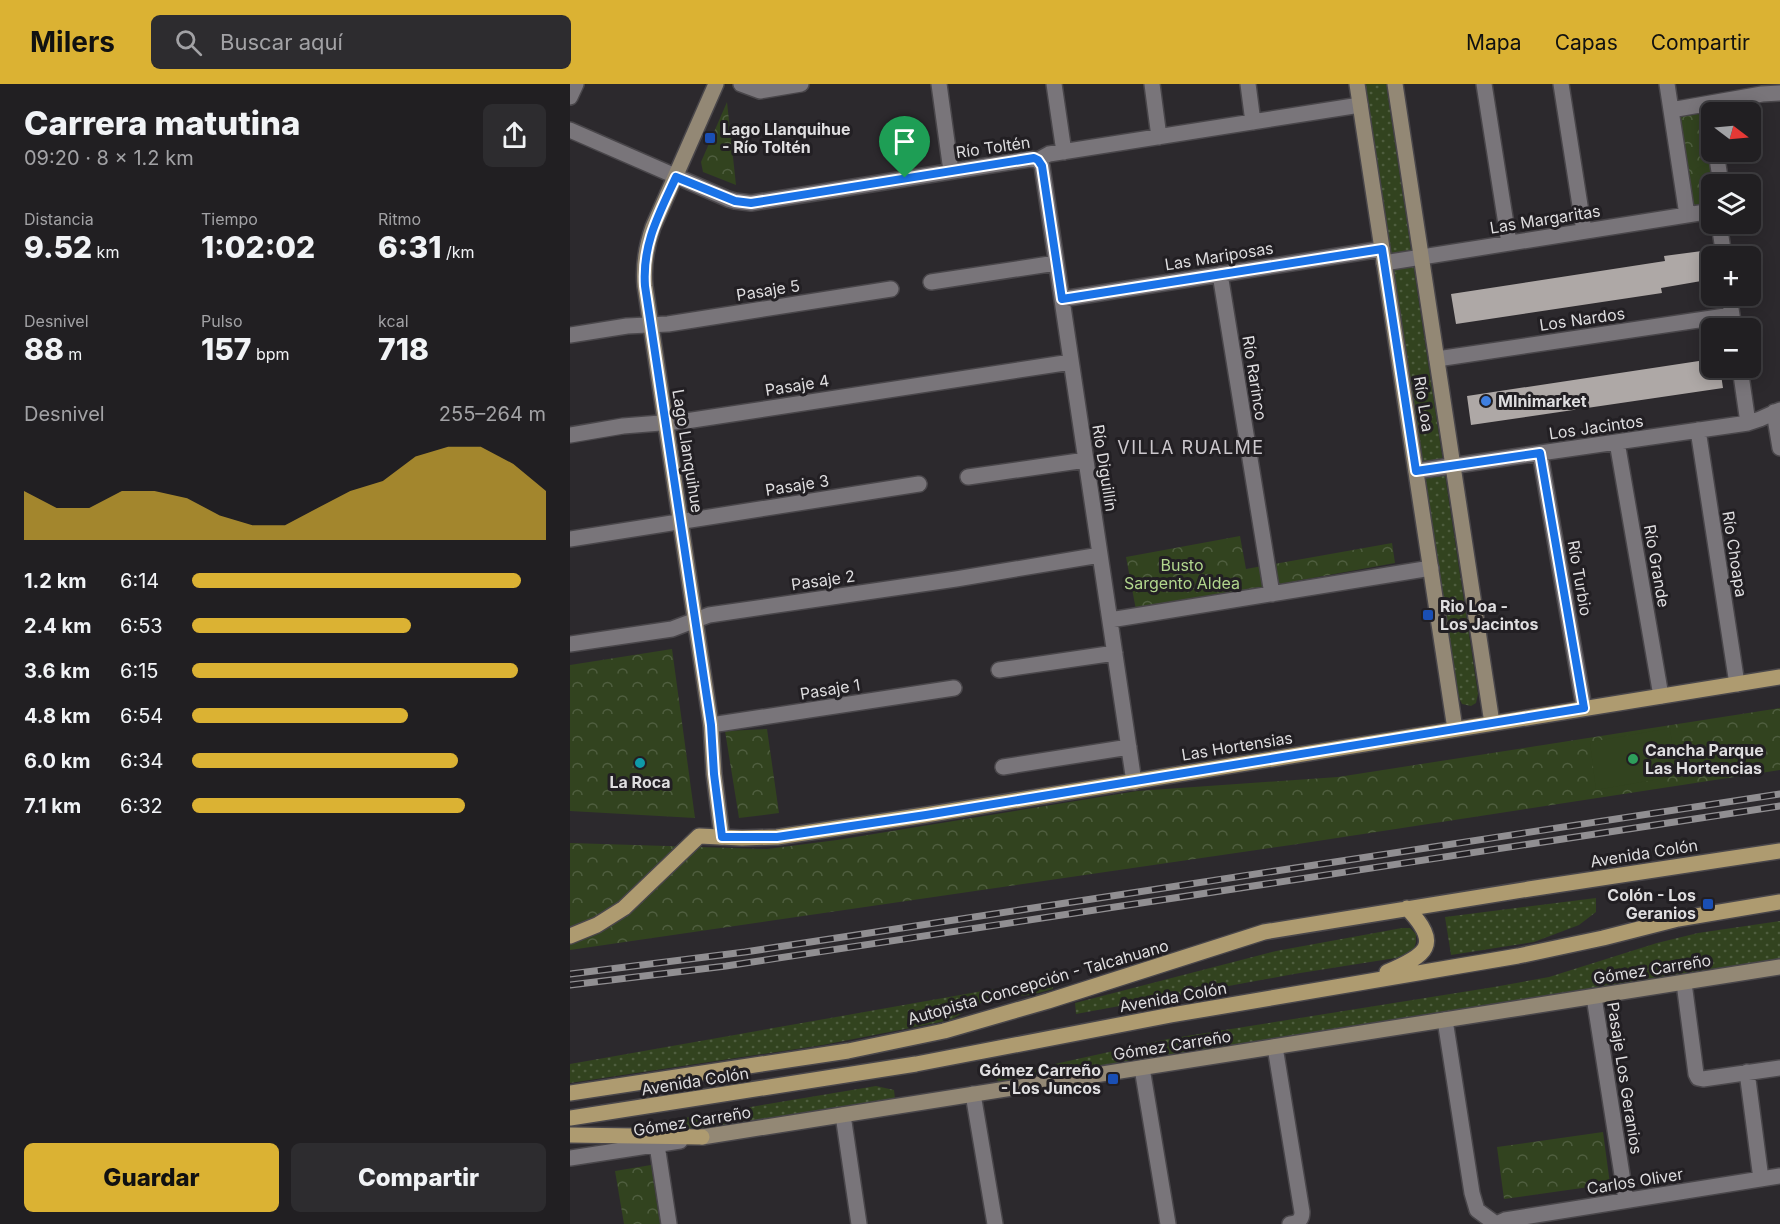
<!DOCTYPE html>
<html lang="es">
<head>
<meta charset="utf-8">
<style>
	body { margin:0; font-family:Inter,sans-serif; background:#2d2c2f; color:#f1f3f6; height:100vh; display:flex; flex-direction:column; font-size:22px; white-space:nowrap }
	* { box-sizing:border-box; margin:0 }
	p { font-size:20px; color:#a2a2a5 }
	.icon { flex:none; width:33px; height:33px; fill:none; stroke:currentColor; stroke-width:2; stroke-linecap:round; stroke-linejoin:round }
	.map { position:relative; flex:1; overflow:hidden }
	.panel { display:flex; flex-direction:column; background:#211f22; width:570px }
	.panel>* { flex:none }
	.needle { width:39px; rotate:106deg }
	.tools { position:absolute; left:1131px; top:18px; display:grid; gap:12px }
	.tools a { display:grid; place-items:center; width:60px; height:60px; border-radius:9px; background:#211f22; box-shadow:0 3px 15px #0003,0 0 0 2px #3e3d40; font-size:30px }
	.pin { position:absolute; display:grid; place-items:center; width:51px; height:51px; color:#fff; margin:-62px -26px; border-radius:50% 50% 50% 0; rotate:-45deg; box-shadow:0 0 6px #0007 }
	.pin .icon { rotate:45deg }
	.round { display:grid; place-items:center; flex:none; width:63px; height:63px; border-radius:9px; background:#2d2c2f }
	.overview { display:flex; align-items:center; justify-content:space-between; height:102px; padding:0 24px }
	h1 { font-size:33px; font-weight:800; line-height:45px }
	.stats { display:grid; grid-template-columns:repeat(3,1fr); gap:9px; height:102px; padding:6px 24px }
	.stats div { display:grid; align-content:center }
	.stats b { font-size:30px; font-weight:800 }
	.stats small { font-size:16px; font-weight:400 }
	.stats p { font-size:16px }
	.chart { height:168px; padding:12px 24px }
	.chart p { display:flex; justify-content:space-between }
	.chart svg { width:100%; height:108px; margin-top:6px; fill:#dbb233; opacity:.7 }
	.primary-button { display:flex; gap:12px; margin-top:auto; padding:12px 24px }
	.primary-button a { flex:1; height:69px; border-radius:9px; background:#dbb233; color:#111; font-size:24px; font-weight:800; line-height:69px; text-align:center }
	.primary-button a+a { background:#2d2c2f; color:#f1f3f6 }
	ul { padding:0 24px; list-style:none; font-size:20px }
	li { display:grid; grid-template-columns:96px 72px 1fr; align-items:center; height:45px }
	li i { height:15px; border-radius:8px; background:#dbb233 }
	header { display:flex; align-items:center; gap:36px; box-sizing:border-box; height:84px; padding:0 30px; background:#dbb233; color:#111 }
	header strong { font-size:28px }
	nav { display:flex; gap:33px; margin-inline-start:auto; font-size:21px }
	.search { width:420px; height:54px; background:#2d2c2f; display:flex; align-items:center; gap:15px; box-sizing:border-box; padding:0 21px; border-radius:9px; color:#a2a2a5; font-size:22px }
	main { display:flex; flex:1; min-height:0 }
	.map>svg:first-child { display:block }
	.grass { fill:url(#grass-dots) }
	.park { fill:url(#park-crowns) }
	.pitch { fill:#32431f }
	.building { fill:#aea8a6 }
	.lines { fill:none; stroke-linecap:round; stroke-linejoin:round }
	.street-casing { stroke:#49464a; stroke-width:18 }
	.secondary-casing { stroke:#49464a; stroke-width:18 }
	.primary-casing { stroke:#49464a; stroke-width:18 }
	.street { stroke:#79757a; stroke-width:15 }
	.secondary { stroke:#938875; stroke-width:15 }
	.primary { stroke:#ae9b70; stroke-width:15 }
	.rail-casing { stroke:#918f92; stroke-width:7 }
	.rail { stroke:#221f23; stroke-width:4.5; stroke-dasharray:14; stroke-linecap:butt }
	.route-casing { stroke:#fff; stroke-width:12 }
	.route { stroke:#1a73e8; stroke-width:8 }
	.transit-dot { fill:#1a4fb4; stroke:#221f23; stroke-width:2 }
	.shop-dot { fill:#3f7fe0; stroke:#221f23; stroke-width:2 }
	.leisure-dot { fill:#2e9e5b; stroke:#221f23; stroke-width:2 }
	.culture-dot { fill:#0f9aa8; stroke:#221f23; stroke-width:2 }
	.labels { text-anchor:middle; stroke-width:6; stroke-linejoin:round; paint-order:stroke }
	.poi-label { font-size:16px; font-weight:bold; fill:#dfdee0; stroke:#221f23; text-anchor:start }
	.street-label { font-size:16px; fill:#dfdee0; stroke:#221f23 }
	.park-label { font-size:16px; fill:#b1d68d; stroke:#221f23 }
	.neighbourhood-label { font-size:18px; letter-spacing:1.5px; fill:#ccc8cd; stroke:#221f23 }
</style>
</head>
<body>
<header>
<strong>Milers</strong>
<div class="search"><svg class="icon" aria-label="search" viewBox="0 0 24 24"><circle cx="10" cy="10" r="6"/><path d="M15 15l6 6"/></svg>Buscar aquí</div>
<nav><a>Mapa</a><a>Capas</a><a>Compartir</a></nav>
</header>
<main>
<section class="panel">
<div class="overview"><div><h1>Carrera matutina</h1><p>09:20 · 8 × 1.2 km</p></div><a class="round"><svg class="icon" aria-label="share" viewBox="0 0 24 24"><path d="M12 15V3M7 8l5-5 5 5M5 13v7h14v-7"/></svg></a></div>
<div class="stats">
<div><p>Distancia</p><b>9.52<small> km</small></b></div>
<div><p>Tiempo</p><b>1:02:02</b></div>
<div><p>Ritmo</p><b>6:31<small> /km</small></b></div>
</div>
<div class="stats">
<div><p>Desnivel</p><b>88<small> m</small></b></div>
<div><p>Pulso</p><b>157<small> bpm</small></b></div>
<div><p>kcal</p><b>718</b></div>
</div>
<div class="chart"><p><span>Desnivel</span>255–264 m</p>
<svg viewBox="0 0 160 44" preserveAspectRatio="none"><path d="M0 44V24L10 31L20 31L30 24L40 24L50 27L60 34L70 38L80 38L90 31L100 24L110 20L120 10L130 6L140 6L150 13L160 24V44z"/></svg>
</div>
<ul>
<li><b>1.2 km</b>6:14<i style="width:93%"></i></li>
<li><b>2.4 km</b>6:53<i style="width:62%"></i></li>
<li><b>3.6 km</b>6:15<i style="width:92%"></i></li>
<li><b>4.8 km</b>6:54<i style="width:61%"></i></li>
<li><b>6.0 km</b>6:34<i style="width:75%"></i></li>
<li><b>7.1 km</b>6:32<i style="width:77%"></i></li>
</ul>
<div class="primary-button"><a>Guardar</a><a>Compartir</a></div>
</section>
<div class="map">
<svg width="1210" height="1140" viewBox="0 0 1210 1140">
	<defs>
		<pattern id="grass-dots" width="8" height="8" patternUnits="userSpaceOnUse" patternTransform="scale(1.5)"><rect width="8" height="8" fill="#32431f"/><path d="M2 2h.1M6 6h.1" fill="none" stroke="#4f5e3f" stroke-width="1.8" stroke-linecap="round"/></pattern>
		<pattern id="park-crowns" width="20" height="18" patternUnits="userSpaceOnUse" patternTransform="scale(1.5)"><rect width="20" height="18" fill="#32431f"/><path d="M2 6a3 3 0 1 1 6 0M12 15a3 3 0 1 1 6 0" fill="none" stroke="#4f5e3f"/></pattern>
	</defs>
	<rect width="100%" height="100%" fill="#2c292d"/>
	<path class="grass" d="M795,0H816L908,610L906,619L901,622L892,620L888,612Z
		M1026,814V828L1009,841L964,858L881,871L875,833Z
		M1210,837V875L429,998L425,993L598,955L924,903L979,893L1087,859L1128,849Z
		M832,844H840L846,850V858L843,868L832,873L724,890L506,930L505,919L706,867Z
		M481,895L483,905L461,911L432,913L431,909L419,911V916L405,921L381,936L253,961L0,999V980Z
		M306,1002L324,1006L325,1015L124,1047H36Z"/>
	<path class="park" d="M157,18L166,101L133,88L131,78Z
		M1128,30L1134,34L1146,100H1142L1141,114L1139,118L1125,121L1121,116L1109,33Z
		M670,452L676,485L822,459L825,479L566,526L556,473Z
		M102,565L125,734L0,727V581Z
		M1210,624V686L728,760L0,866V759L197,765L267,756L567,707L768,693Z
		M197,645L209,729L169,734L155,647Z
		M1033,1048L1040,1100L934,1115L927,1063Z
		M81,1081L90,1140H54L45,1087Z"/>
	<path class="pitch" d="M1100,644L1106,692L1026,706L1020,658Z"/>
	<path class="building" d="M1132,167L1137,196L1091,204L1092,209L886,240L881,210L1095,177L1094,172Z
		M1142,275V284H1150L1153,304L901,341L897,312Z"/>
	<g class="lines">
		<defs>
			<path id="street" d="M171,0L190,7L231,0
				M369,0L381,87
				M484,0L494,68
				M582,0L589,53
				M678,0L683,38
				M914,0L939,159
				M991,0L1014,147
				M1097,0L1117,131
				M0,13L6,0
				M1139,20L1142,38
				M1101,26L1192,10L1210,9
				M0,46L158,115L165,117L181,119L460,75L468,76L479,70L790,21
				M1146,68L1151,100
				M468,76L472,82L564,698
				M1149,140L1154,172
				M814,179L1142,127
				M650,190L702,510
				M361,198L486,179
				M1159,212L1164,244
				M492,215L812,165
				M0,251L57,242L98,240L321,205
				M867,275L1162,231
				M1170,284L1178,339
				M1204,328L1210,364
				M1128,346L1167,600
				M0,351L53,342L116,337L501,278
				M1047,358L1091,612
				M970,369L1014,624
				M846,387L1178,339L1190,335L1210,326
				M398,393L516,376
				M0,455L349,400
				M540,536L861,484
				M0,560L102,545L139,531L386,495L530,471
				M429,586L545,569
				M141,641L384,604
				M433,683L559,663
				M1114,899L1126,990L1128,994L1133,995L1210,984
				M1024,913L1056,1116
				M875,936L902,1109L907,1126L926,1140
				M705,963L732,1128C732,1137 727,1139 720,1140
				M572,984L598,1140
				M1177,988L1191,1095
				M403,1010L425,1140
				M273,1031L289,1140
				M87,1061L99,1140
				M0,1074L110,1057
				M926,1140L935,1136L1210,1092"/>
			<path id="secondary" d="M146,0L83,143C76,163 73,181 75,202L141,641L144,690L152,753
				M787,0L885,645
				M825,0L922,639
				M132,1053L1210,883"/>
			<path id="primary" d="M0,852L27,841L54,824L129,752L172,754L207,753L355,731L1210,593
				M817,888C857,871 872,861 837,824
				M0,1009L278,967L374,947L478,917L694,848L959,805L1210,767
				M0,1034L346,980L601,931L948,872L1033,854L1108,835L1210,818
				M0,1051L132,1053"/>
		</defs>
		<use href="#street" class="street-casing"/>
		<use href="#secondary" class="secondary-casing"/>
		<use href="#primary" class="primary-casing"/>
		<use href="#street" class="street"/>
		<use href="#secondary" class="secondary"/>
		<use href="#primary" class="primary"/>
		<defs>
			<path id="rail" d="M0,890L175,868L1210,710
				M0,901L156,882L1210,722"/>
		</defs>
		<use href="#rail" class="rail-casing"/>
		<use href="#rail" class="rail"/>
	</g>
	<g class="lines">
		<defs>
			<path id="route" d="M464,74L468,76L472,82L492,215L812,165L846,387L970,369L1014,624L356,731L207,753H152L144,690L141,641L75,202C72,160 89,130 106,93L165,117L181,119Z"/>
		</defs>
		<use href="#route" class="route-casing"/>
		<use href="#route" class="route"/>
	</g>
	<g class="transit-dot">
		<rect x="134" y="48" width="12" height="12" rx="3"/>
		<rect x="852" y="525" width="12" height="12" rx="3"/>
		<rect x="1132" y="814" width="12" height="12" rx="3"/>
		<rect x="537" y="989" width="12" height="12" rx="3"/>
	</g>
	<circle class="shop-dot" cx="916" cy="317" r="6"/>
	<circle class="leisure-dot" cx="1063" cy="675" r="6"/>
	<circle class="culture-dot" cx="70" cy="679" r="6"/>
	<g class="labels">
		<g class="poi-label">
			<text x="152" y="51">Lago Llanquihue<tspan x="152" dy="18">- Río Toltén</tspan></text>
			<text x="928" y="323">MInimarket</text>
			<text x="870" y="528">Rio Loa -<tspan x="870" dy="18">Los Jacintos</tspan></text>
			<text x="1075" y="672">Cancha Parque<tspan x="1075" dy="18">Las Hortencias</tspan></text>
			<text x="70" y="704" text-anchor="middle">La Roca</text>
			<text x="1126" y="817" text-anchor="end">Colón - Los<tspan x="1126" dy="18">Geranios</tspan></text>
			<text x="531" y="992" text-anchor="end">Gómez Carreño<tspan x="531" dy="18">- Los Juncos</tspan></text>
		</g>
		<g class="street-label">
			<text transform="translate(423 63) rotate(-8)" y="6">Río Toltén</text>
			<text transform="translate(975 135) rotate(-9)" y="6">Las Margaritas</text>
			<text transform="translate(649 172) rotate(-9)" y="6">Las Mariposas</text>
			<text transform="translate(198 206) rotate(-9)" y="6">Pasaje 5</text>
			<text transform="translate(1012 235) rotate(-8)" y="6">Los Nardos</text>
			<text transform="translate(685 294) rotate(81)" y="6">Río Rarinco</text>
			<text transform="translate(227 301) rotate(-9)" y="6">Pasaje 4</text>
			<text transform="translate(854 320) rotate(81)" y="6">Río Loa</text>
			<text transform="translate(1026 343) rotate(-8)" y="6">Los Jacintos</text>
			<text transform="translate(118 367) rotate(81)" y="6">Lago Llanquihue</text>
			<text transform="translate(535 384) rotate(81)" y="6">Río Diguillín</text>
			<text transform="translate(227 401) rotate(-9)" y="6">Pasaje 3</text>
			<text transform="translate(1165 470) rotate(81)" y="6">Río Choapa</text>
			<text transform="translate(1087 482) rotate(80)" y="6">Río Grande</text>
			<text transform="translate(1010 494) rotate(80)" y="6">Río Turbio</text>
			<text transform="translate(253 496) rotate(-8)" y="6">Pasaje 2</text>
			<text transform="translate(260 605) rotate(-9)" y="6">Pasaje 1</text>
			<text transform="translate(667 662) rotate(-9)" y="6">Las Hortensias</text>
			<text transform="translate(1074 769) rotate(-9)" y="6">Avenida Colón</text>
			<text transform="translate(1082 885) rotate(-9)" y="6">Gómez Carreño</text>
			<text transform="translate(468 898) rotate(-16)" y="6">Autopista Concepción - Talcahuano</text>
			<text transform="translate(603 913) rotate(-10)" y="6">Avenida Colón</text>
			<text transform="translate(602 961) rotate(-9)" y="6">Gómez Carreño</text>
			<text transform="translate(1055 994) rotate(81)" y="6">Pasaje Los Geranios</text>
			<text transform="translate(125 997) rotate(-9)" y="6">Avenida Colón</text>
			<text transform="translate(122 1037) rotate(-9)" y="6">Gómez Carreño</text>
			<text transform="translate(1065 1097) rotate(-9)" y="6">Carlos Oliver</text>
		</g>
		<g class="park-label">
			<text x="612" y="487">Busto<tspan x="612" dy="18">Sargento Aldea</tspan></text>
		</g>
		<g class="neighbourhood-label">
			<text x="621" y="370">VILLA RUALME</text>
		</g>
	</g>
</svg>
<div class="tools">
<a><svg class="needle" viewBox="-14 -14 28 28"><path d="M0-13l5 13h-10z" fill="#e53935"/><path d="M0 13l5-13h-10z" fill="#a2a2a5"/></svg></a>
<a><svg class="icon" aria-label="layers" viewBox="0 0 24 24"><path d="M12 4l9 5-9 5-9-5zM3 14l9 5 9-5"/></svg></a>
<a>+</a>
<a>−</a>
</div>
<div class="pin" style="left:335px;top:94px;background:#1e9e55"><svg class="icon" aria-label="arrive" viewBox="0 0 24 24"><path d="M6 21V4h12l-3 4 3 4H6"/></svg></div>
</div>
</main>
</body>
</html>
